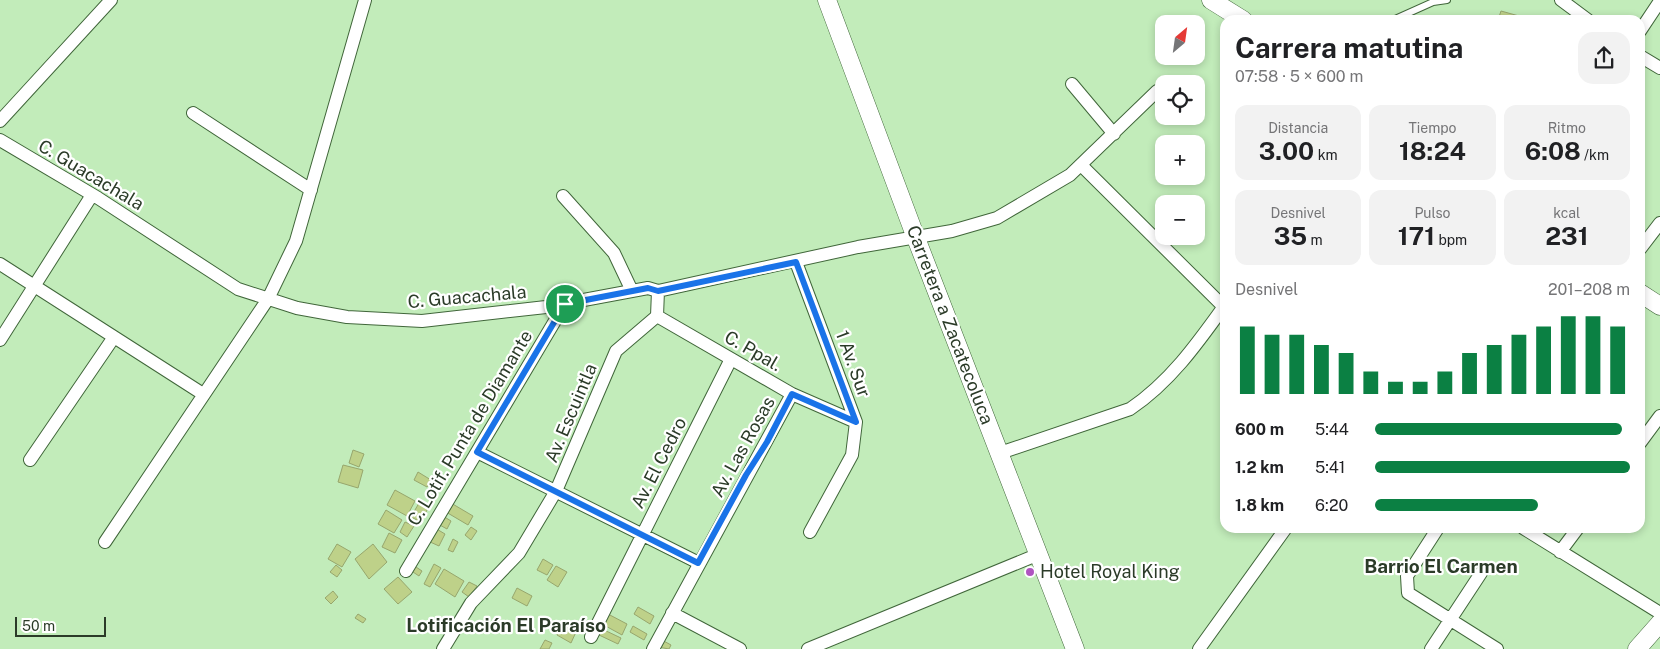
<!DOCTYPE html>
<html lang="es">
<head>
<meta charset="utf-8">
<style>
	body { margin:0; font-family:"Public Sans",sans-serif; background:#f2f2f2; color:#202124; height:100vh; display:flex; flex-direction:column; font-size:19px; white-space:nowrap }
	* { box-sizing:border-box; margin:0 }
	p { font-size:16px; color:#757577 }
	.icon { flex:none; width:28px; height:28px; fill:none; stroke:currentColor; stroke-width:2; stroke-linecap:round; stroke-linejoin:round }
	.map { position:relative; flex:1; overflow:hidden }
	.panel { position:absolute; left:1220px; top:15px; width:425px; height:518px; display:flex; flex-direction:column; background:#fff; border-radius:15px; box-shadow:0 2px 8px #0003 }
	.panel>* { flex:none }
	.needle { width:32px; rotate:29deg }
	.fabs { position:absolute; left:1155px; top:15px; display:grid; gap:10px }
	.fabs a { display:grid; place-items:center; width:50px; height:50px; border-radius:10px; background:#fff; box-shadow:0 2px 8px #0003; font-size:25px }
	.scale { position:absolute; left:15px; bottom:12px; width:91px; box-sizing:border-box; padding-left:5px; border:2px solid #2b3b28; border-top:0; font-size:14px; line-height:18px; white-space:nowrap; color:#2b3b28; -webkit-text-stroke:4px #fff; paint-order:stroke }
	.pin { position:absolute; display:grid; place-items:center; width:42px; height:42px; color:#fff; margin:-21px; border:2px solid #fff; border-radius:50%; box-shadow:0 1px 5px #0007 }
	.round { display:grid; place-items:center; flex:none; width:52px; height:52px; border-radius:15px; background:#f2f2f2 }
	.head { display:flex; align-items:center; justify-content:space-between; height:85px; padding:0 15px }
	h1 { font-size:28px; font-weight:700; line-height:38px }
	.figures { display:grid; grid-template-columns:repeat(3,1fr); gap:8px; height:85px; padding:5px 15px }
	.figures div { display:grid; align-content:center; border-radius:12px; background:#f2f2f2; text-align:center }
	.figures b { font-size:25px; font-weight:700 }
	.figures small { font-size:14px; font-weight:400 }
	.figures p { font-size:14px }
	.chart { height:140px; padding:10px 15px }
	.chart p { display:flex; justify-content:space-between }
	.chart svg { width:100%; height:90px; margin-top:5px; stroke:#0b8043; stroke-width:6 }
	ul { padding:0 15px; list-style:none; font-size:16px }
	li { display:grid; grid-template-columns:80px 60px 1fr; align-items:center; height:38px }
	li i { height:12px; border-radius:6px; background:#0b8043 }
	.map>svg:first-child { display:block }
	.building { fill:#bed189; stroke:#97a66d }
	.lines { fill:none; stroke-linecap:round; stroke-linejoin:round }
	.lane-casing { stroke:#40663a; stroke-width:8 }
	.street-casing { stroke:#40663a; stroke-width:14 }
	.secondary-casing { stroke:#40663a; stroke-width:19 }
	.lane { stroke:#fff; stroke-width:6 }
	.street { stroke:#fff; stroke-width:12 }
	.secondary { stroke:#fff; stroke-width:18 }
	.route-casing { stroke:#fff; stroke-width:10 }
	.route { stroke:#1a73e8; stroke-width:6 }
	.poi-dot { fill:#af54c0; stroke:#fff; stroke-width:2 }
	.labels { text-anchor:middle; stroke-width:4.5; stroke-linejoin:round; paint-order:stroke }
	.street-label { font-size:18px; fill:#2b3b28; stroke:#fff }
	.poi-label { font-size:18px; fill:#2b3b28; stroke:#fff; text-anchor:start }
	.neighbourhood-label { font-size:19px; font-weight:bold; fill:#2b3b28; stroke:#fff }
</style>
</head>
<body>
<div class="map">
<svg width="1660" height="649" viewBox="0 0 1660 649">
	<rect width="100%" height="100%" fill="#c2ecba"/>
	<path class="building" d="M1501,11L1519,16L1517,20H1498Z
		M353,450L364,454L359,467L349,463Z
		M343,465L363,470L358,488L338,482Z
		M418,472L431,480L427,487L414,480Z
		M395,490L415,501L407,516L387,505Z
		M419,503L428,508L421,522L411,517Z
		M451,503L473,516L468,525L446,512Z
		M386,510L402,520L394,533L378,524Z
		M443,516L451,521L447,529L438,524Z
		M405,522L414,526L407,537L400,532Z
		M471,527L477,531L471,540L465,535Z
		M435,528L445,534L439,546L428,541Z
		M389,533L402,540L395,553L382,547Z
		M453,539L458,542L453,552L448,550Z
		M337,544L351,552L342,567L328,559Z
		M373,544L387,562L369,579L355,559Z
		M543,559L553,565L547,575L537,570Z
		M434,564L441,568L430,587L424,584Z
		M336,565L342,570L337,577L330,572Z
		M413,565L422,571L419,576L410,570Z
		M556,566L567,572L558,587L547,580Z
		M444,569L464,581L455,597L435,584Z
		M398,577L412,592L398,604L384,589Z
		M469,582L477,586L469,597L462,592Z
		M517,588L532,596L527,606L512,598Z
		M333,591L338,597L331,604L325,598Z
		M638,607L654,616L650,624L634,614Z
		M358,614L366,619L363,623L355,618Z
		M608,614L627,624L622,635L602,624Z
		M562,625L576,632L571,643L557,635Z
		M633,626L647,634L644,640L630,632Z
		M602,629L621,638L618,644L599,635Z
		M545,640L552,643L549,649H540Z
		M662,640L671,645L669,649L658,647Z"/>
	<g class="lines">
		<defs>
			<path id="lane" d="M1393,20L1433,2L1447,0"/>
			<path id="street" d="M1561,0L1588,20
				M1640,31L1660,1
				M1640,56L1660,68
				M1072,84L1114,134
				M193,113L311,190
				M0,121L111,0
				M0,140L98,198L238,289L297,308L347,317L422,321L546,307L648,288L658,291L858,247L952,231L997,218L1070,175L1157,91
				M1081,165L1225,308
				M563,196L614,253L632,291
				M1640,249L1660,223
				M796,262L856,422L852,455L810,532
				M0,264L203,394
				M658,291L657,316L792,394L856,422
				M0,340L92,195
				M1640,443L1660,416
				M477,452L699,563
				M1000,453L1130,409C1170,382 1197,344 1225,305
				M30,460L114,337
				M1438,528L1407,576L1408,593L1497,649
				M1523,528L1660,613
				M105,542L268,299L296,241L365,0
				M1560,552L1578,528
				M406,571L565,304
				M672,613L740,649
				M591,637L731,359
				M443,649L471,603L519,553L556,491L616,351L657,316
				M653,649L792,394
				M808,649L1039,554
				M1199,649L1286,528
				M1431,649L1481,573"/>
			<path id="secondary" d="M827,0L916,238L1075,649
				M1211,0L1243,20
				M1640,293L1660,306
				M1637,649L1660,623"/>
		</defs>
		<use href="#lane" class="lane-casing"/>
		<use href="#street" class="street-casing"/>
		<use href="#secondary" class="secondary-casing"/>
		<use href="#lane" class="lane"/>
		<use href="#street" class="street"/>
		<use href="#secondary" class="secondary"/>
	</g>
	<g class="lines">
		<defs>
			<path id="route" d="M796,262L856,422L792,394L767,442L746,475L698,563L477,452L565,304L648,288L658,291Z"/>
		</defs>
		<use href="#route" class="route-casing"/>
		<use href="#route" class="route"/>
	</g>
	<circle class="poi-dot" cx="1030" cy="572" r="5"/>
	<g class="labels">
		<g class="street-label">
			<text transform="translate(91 175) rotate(31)" y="6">C. Guacachala</text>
			<text transform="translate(467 297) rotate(-5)" y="6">C. Guacachala</text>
			<text transform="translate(950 325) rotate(69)" y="6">Carretera a Zacatecoluca</text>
			<text transform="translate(753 351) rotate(30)" y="6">C. Ppal.</text>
			<text transform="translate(853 364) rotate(70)" y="6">1 Av. Sur</text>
			<text transform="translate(571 413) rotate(-67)" y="6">Av. Escuintla</text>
			<text transform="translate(470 428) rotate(-59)" y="6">C. Lotif. Punta de Diamante</text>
			<text transform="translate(743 447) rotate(-61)" y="6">Av. Las Rosas</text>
			<text transform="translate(659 463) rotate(-63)" y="6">Av. El Cedro</text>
		</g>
		<g class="poi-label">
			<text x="1040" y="578">Hotel Royal King</text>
		</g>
		<g class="neighbourhood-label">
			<text x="1441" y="573">Barrio El Carmen</text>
			<text x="506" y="632">Lotificación El Paraíso</text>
		</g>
	</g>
</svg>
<div class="fabs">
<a><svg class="needle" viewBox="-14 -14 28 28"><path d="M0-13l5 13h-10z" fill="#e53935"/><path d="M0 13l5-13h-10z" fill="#757577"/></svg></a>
<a><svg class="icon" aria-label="locate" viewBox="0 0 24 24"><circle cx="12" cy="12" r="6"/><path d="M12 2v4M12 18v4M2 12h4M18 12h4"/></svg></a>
<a>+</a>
<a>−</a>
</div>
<div class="scale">50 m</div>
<div class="pin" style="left:565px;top:304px;background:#1e9e55"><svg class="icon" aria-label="arrive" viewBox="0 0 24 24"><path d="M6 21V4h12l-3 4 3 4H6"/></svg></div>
<section class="panel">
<div class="head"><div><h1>Carrera matutina</h1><p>07:58 · 5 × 600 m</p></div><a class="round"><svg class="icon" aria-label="share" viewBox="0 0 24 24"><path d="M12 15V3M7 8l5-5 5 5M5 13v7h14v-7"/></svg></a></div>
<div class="figures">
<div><p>Distancia</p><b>3.00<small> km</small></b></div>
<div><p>Tiempo</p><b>18:24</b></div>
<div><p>Ritmo</p><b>6:08<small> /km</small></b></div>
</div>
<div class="figures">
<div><p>Desnivel</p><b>35<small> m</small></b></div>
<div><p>Pulso</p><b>171<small> bpm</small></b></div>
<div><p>kcal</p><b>231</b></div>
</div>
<div class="chart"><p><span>Desnivel</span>201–208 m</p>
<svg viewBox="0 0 160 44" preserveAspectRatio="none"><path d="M5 44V11M15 44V15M25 44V15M35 44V20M45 44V24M55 44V33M65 44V38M75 44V38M85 44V33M95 44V24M105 44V20M115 44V15M125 44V11M135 44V6M145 44V6M155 44V11"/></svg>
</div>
<ul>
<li><b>600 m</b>5:44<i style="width:97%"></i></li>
<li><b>1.2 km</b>5:41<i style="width:100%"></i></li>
<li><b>1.8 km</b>6:20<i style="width:64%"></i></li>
</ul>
</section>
</div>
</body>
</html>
